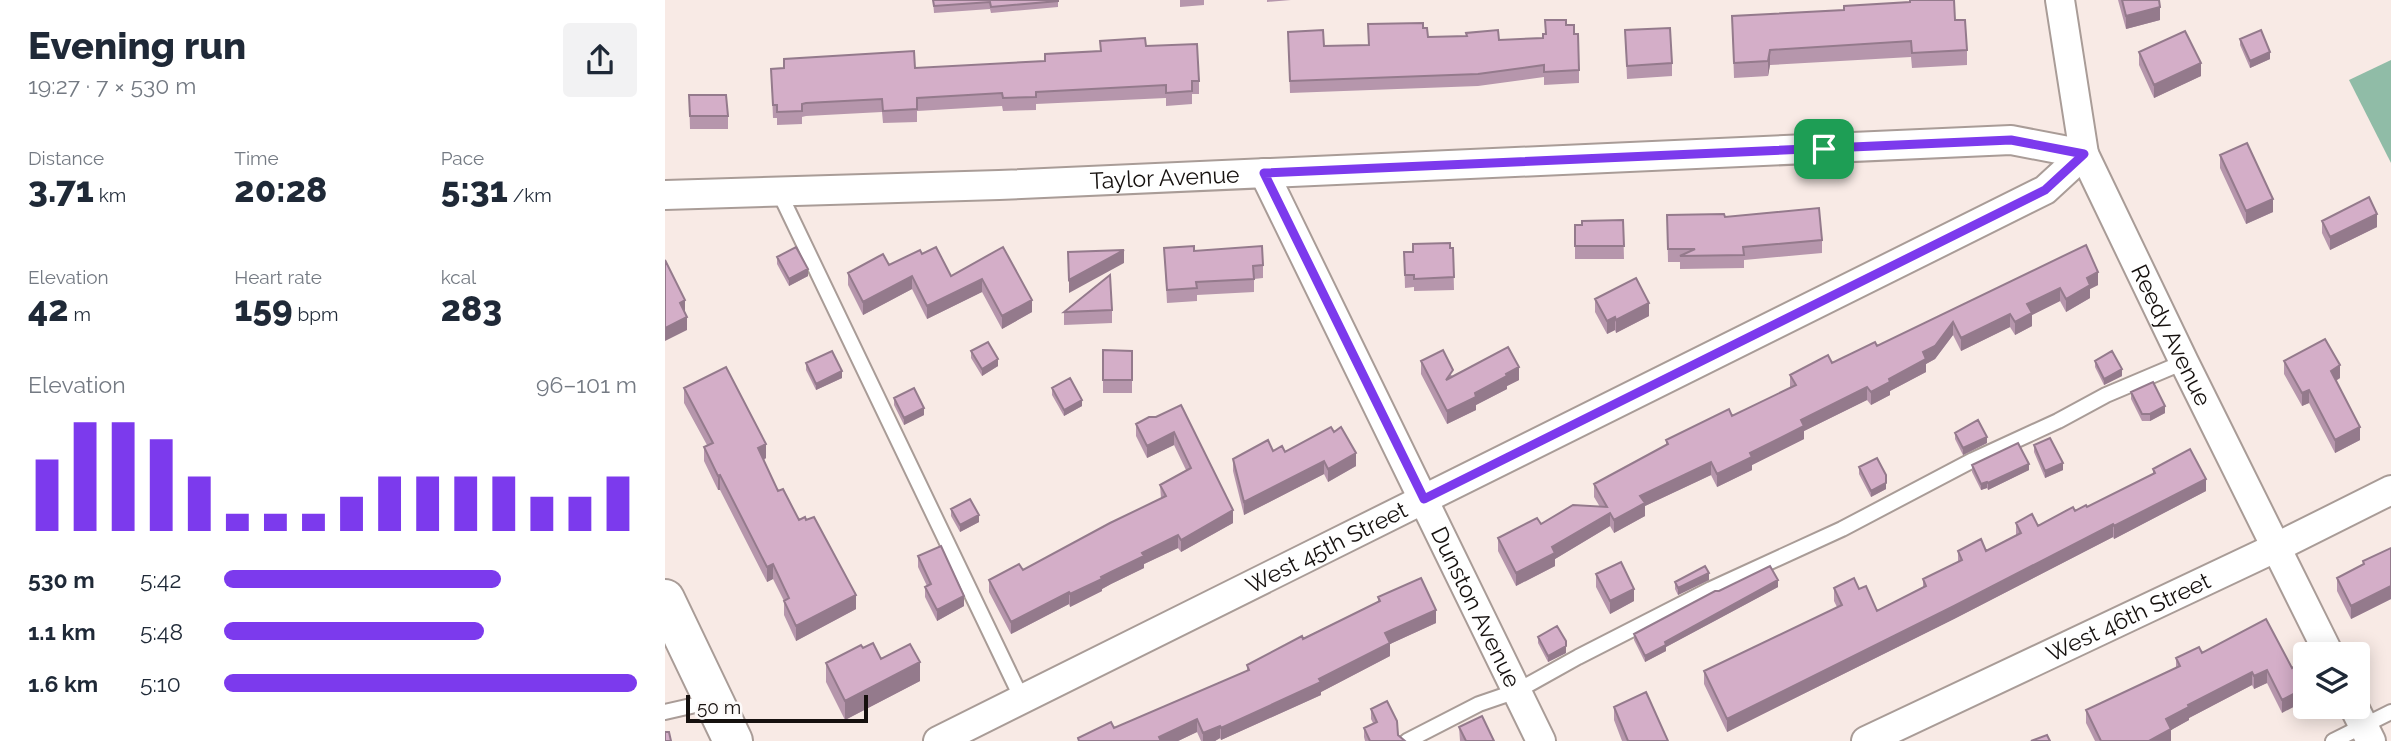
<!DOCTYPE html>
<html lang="en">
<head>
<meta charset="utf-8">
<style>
	body { margin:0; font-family:Raleway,sans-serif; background:#f2f2f3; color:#1f2937; height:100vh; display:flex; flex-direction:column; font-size:26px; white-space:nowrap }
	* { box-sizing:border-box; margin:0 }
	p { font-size:23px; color:#747a83 }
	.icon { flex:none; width:38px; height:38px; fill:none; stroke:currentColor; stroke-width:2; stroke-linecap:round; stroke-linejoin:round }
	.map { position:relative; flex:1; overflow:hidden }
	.details { display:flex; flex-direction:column; background:#fff; width:665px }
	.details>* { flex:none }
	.buttons { position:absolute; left:1628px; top:642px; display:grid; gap:14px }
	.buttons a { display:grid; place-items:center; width:77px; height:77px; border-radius:7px; background:#fff; box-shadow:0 4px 18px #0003; font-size:35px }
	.scale { position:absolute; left:21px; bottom:18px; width:182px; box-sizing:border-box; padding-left:7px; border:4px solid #16110f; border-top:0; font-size:19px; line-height:24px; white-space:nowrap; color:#16110f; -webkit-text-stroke:5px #fdfaf9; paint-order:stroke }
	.pin { position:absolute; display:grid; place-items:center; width:60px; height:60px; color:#fff; margin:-30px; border-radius:14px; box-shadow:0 4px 10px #0006 }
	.round { display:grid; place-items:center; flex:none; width:74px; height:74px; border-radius:7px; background:#f2f2f3 }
	.overview { display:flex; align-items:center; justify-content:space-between; height:119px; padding:0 28px }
	h1 { font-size:38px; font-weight:800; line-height:52px }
	.stats { display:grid; grid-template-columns:repeat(3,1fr); gap:10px; height:119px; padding:7px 28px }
	.stats div { display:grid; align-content:center }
	.stats b { font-size:35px; font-weight:800 }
	.stats small { font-size:19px; font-weight:400 }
	.stats p { font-size:19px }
	.chart { height:196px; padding:14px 28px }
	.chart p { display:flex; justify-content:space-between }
	.chart svg { width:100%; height:126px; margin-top:7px; stroke:#7c3aed; stroke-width:6 }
	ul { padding:0 28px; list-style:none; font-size:23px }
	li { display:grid; grid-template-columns:112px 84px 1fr; align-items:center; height:52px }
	li i { height:18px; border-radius:9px; background:#7c3aed }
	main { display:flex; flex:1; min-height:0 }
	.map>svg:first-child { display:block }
	.forest { fill:#90bca7 }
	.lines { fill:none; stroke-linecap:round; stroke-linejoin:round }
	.service-casing { stroke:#a99c97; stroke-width:18 }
	.minor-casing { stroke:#a99c97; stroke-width:32 }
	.secondary-casing { stroke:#a99c97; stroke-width:42 }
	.service { stroke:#fff; stroke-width:14 }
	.minor { stroke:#fff; stroke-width:28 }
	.secondary { stroke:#fff; stroke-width:38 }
	.wall { fill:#b696ac }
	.shaded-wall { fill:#947a8c }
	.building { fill:#d4aec8; stroke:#947a8c; stroke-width:2 }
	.route-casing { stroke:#fff; stroke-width:14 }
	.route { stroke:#7c3aed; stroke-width:9 }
	.labels { text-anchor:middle; stroke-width:7; stroke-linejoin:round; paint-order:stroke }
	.street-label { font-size:23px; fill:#16110f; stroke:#fdfaf9 }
</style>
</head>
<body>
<main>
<section class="details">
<div class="overview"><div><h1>Evening run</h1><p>19:27 · 7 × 530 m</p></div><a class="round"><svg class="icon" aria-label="share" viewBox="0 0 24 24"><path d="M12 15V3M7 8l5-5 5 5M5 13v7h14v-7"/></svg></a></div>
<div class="stats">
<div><p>Distance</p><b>3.71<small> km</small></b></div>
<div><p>Time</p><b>20:28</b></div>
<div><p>Pace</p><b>5:31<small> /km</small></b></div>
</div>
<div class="stats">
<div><p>Elevation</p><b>42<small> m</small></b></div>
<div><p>Heart rate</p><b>159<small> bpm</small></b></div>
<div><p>kcal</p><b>283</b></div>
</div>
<div class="chart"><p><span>Elevation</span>96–101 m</p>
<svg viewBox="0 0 160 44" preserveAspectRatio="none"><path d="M5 44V19M15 44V6M25 44V6M35 44V12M45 44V25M55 44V38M65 44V38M75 44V38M85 44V32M95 44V25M105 44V25M115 44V25M125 44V25M135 44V32M145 44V32M155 44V25"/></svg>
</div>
<ul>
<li><b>530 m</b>5:42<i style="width:67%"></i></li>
<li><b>1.1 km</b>5:48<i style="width:63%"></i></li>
<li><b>1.6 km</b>5:10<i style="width:100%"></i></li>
</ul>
</section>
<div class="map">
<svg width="1726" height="741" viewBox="0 0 1726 741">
	<rect width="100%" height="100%" fill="#f8eae5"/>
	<path class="forest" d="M1726,60V163L1684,80Z"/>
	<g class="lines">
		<defs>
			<path id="service" d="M114,192L357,699
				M0,712L48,701
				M742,741L814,704L852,691L913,657L1046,589L1177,529L1308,460L1393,421L1441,395L1519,362
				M1668,741L1726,712"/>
			<g id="minor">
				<path id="s1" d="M1395,0L1419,154L1519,362L1664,654"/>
				<path id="s2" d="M599,173L876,741"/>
				<path id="s3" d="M0,195L334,185L1346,140L1419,154"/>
				<path d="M1689,707L1706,741"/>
				<path id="s4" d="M273,741L1380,190L1419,154"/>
				<path id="s5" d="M1201,741L1612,547L1726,490"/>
			</g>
			<path id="secondary" d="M0,599L68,741"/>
		</defs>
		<use href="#service" class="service-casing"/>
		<use href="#minor" class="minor-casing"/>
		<use href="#secondary" class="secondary-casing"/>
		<use href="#service" class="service"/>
		<use href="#minor" class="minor"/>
		<use href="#secondary" class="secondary"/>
	</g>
	<path class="wall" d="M268,0H393V7L326,13L325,9L269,13Z
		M515,0H539V5L515,7Z
		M602,0H626L602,2Z
		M1244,0H1289L1290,20L1302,50V65L1247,68L1246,57L1105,65L1103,76L1069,78L1067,16L1179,10L1244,2Z
		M1453,0H1494L1495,20L1461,29Z
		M901,25L909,34L914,70V83L879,85V77L813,86L625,93L623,32L659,46L703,45L758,28L763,37L834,40L878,38L880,34Z
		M960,30L1007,63V76L962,79Z
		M1575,39L1605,59L1585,68L1575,45Z
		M435,41L481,46L534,81V94H527V104L501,106V98L371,104V110L338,111L337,106L252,111V122L218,123L217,112L141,116L137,117V124L112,125V118H108L106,69L250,68L380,61L435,51Z
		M1474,52L1536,76L1489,98L1474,65Z
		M24,95L63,116V129H25Z
		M1555,155L1608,212L1581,224L1555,168Z
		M1002,215L1060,217L1157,240V253L1079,260V268L1015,269V262H1003Z
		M958,220L959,259H910V225Z
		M1657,221L1712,227L1665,250L1657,233Z
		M1421,245L1433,285L1425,289V298L1401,312L1395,301L1367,315V326L1350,335L1345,327L1296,351L1288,335L1270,359L1261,364V372L1225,391V395L1206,405L1202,400L1139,431V439L1087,465V470L1052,487L1046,475L980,506V516L949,533L945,526L890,559V566L851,586L833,551V538L935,507L929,497V484L1001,446V440L1067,416L1125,388V375L1167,363L1212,346Z
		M338,247L367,312L337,329L317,292L262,319L247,289L198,315L183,285V273L224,265L257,254L286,276Z
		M499,248L529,251L598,265V278L589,279V292L532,295V301L502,303Z
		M788,248L789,290L749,291V287L740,288L739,252Z
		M112,257L143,276L124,286L112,264Z
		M930,299L984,316L951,333L950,330L942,334L930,312Z
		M447,310V323L399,325V312Z
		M438,350L467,351V393H438Z
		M306,351L333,366L317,376L306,358Z
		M756,361L788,376L854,380L842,386V389L811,405V410L782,424L756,374Z
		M1430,361L1457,376L1439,385L1430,367Z
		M1619,361L1675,378L1671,381L1695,440L1670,453L1644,403L1637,406L1619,374Z
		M141,363L177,378L151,390L141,370Z
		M19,388L101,458L99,460L113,491L134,520L191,609L131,641L119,615V601L108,579L102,582L55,490H53L39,461V447L42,445L19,403Z
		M387,388L417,406L399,416L387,395Z
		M1466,392L1500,413L1485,421H1477L1466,399Z
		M229,398L259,415L239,425L229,405Z
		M516,405L568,523L516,552L513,548L479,564V568L446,584L437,589V591L405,607L404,604L346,634L324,592V580L358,570L496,498L495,485L521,470L509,445L482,458L471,436V424L491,417Z
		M1290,433L1322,443L1298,455L1290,439Z
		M1369,445L1398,470L1380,478L1369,452Z
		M608,451L620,452L691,466L663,482L659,474L579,515L568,471V459Z
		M1307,465L1364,470L1323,490L1322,488L1316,490L1307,472Z
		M1194,467L1221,489L1206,497L1194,474Z
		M1488,469L1541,491L1449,539L1448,537L1289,619L1062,732L1039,684V671L1172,607L1169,601V588L1194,589L1212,611L1258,587V579L1293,562V551H1321L1351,535V523L1373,526L1410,511L1422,507L1488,474Z
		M286,509L314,522L295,532L286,516Z
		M1726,548V599L1686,619L1672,591V578L1698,565V561Z
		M253,556L299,606L272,621L260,597V587L262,586L253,567Z
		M931,574L969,601L945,614L931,587Z
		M1044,580L1013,595L1010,589V582Z
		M1113,587L1001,647V651L980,662L969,640V634L1054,591Z
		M713,597L771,623L725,644V656L656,692V695L556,740L555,738L550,741H536L532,732L513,741H413V738L449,728L582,671V665L713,602Z
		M873,637L901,653L883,662L873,643Z
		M1537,653L1627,668L1617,713L1602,683L1589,689L1587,685L1524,718V720L1506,730V741H1430L1421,723V710L1511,668V658Z
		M216,659L255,681L180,720L161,682V663Z
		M949,707L1003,741H957L949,720Z
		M706,709L733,735L740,741H700L699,737V728L708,723L706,719Z
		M794,727L829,741H795Z"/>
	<path class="shaded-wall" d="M1495,7V20L1461,29V16Z
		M1105,50V65L1103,76V61Z
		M1605,52V59L1585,68V61Z
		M1536,63V76L1489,98V85Z
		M1608,199V212L1581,224V211Z
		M1712,214V227L1665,250V237Z
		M459,250V263L404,293V280Z
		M143,269V276L124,286V279Z
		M1433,272V285L1425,289V298L1401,312V299L1422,278Z
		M247,276V289L198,315V302Z
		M317,279V292L262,319V306Z
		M1395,288V301L1367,315V326L1350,335V322L1362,304Z
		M20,300V313L15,303Z
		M367,300V312L337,329V316Z
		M984,303V316L951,333V320Z
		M1345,314V327L1296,351V338Z
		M22,317V330L0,341V328Z
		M950,317V330L942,334V321Z
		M1288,322V335L1270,359L1261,364V372L1225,391V395L1206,405V392L1258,352Z
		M333,359V366L317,376V369Z
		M1675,365V378L1666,383V371Z
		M854,367V380L842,386V389L811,405V410L782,424V411L841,374Z
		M1457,369V376L1439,385V379Z
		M177,371V378L151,390V384Z
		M1202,387V400L1139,431V439L1087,465V470L1052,487V474L1136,420Z
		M1644,390V403L1637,406V393Z
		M417,400V406L399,416V410Z
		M1500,406V413L1485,421V414Z
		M259,408V415L239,425V418Z
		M1695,427V440L1670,453V440Z
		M509,432V445L482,458V446Z
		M1322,437V443L1298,455V448Z
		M101,444V458L93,462V448Z
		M691,453V466L663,482V469Z
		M659,461V474L579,515V502Z
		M1046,462V475L980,506V516L949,533V520L975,496Z
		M1398,463V470L1380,478V471Z
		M1364,464V470L1323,490V483Z
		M55,475V490H53V476Z
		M1541,479V491L1449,539V526Z
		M1322,482V488L1316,490V484Z
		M1221,483V489L1206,497V491Z
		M568,510V523L516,552V540Z
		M945,513V526L890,559V566L851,586V573L887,547Z
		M314,515V522L295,532V525Z
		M1448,524V537L1289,619L1062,732V719Z
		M513,535V548L479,564V568L446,584L437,589V591L405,607V594L477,553Z
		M108,564V579L102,582V567Z
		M1044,573V580L1013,595V588Z
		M1113,580V587L1001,647V651L980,662V656L1000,642Z
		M1726,586V599L1686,619V606Z
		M969,589V601L945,614V601Z
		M404,592V604L346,634V622Z
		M191,595V609L131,641V626Z
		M299,596V606L272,621V610Z
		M771,610V623L725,644V656L656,692V695L556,740V728L654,679L720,633Z
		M901,646V653L883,662V656Z
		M255,662V681L180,720V701Z
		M1602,670V683L1589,689V676Z
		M1587,672V685L1524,718V720L1506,730V741H1484L1501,719L1523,705Z
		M1640,688V701L1617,713V700Z
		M532,719V732L513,741H494V737Z
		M555,726V738L550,741H538V733Z"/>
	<path class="building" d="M268,0H393V1L326,7L325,2L269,6Z
		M1245,0H1289L1290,20H1300L1302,50L1247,53L1246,41L1105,50L1103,61L1069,63L1067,16L1179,10V6L1245,2Z
		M1457,0H1494L1495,7L1461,16Z
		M880,20H901V25H909V34H913L914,70L879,72V65L813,74L625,81L623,32L658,30L659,46L704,45L703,24L758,23V28H762L763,37L802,36L801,33L833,30L834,40L878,38V34H881Z
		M1005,28L1007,63L962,66L960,30Z
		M1596,30L1605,52L1585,61L1575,39Z
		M1520,31L1536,63L1489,85L1474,52Z
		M480,38L481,46L532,44L534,81H527V91L501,93V85L371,92V97L338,98L337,93L252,98V109L218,111L217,99L141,103L137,104V111L112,112V105H108L106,69L119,68V59L249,51L250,68L380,61V54L436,51L435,41Z
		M24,95H61L63,116H25Z
		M1582,143L1608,199L1581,211L1555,155Z
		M1704,197L1712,214L1665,237L1657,221Z
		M1154,208L1157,240L1078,247L1079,255L1015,256L1030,249H1003L1002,215L1059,214L1060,217Z
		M958,220L959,246H910V225H917V221Z
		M785,243V248H788L789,277L749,279V275H740L739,252H748V244Z
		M1421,245L1433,272L1422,278L1425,285L1401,299L1395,288L1362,304L1367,313L1350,322L1345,314L1296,338L1288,322L1270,346L1258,352L1261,359L1224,379L1225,382L1206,392L1202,387L1136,420L1139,426L1085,453L1087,457L1052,474L1046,462L975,496L980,503L949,520L945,513L887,547L890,553L851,573L833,538L872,518L876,524L908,505L942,507L929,484L1003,444L1001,440L1064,409L1067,416L1131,385L1125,375L1163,355L1167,363L1210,342L1212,346Z
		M529,246V251L597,246L598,265L588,266L589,279L531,282L532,288L502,290L499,248Z
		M131,247L143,269L124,279L112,257Z
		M271,247L286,276L338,247L367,300L337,316L317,279L262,306L247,276L198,302L183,273L218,254L224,265L255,250L257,254Z
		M459,250L404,280L403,252Z
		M0,260L20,300L15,303L22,317L0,328Z
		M445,275L447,310L399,312Z
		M971,278L984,303L951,320L950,317L942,321L930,299Z
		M1660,339L1675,365L1666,371L1695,427L1670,440L1644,390L1637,393L1619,361Z
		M323,342L333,359L317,369L306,351Z
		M843,347L854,367L841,374L842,376L810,393L811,397L782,411L756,361L778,350L788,370L781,380Z
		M438,350L467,351V380H438Z
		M167,351L177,371L151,384L141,363Z
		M1447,351L1457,369L1439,379L1430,361Z
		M61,367L101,444L93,448L113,491L118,489L134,520L140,517L141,520L149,517L191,595L131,626L119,601L124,598L108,564L102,567L55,475L53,476L39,447L48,443L19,388Z
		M405,378L417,400L399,410L387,388Z
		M1488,382L1500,406L1485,414H1477L1466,392Z
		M249,388L259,408L239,418L229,398Z
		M516,405L568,510L516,540L513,535L477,553L479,556L446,572L436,577L437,579L405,594L404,592L346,622L324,580L354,564L358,570L445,523L501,496L495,485L526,468L509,432L482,446L471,424L484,417H491Z
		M1313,420L1322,437L1298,448L1290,433Z
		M666,427L669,432L676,427L691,453L663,469L659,461L579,502L568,459L603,440L608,451L617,446L620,452Z
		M1385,438L1398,463L1380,471L1369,445Z
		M1353,443L1364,464L1323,483L1322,482L1316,484L1307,465Z
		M1525,449L1541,479L1449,526L1448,524L1289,606L1062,719L1039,671L1177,605L1169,588L1189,578L1194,589L1201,586L1212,611L1261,586L1258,579L1297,560L1293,551L1316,539L1321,551L1356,533L1351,523L1367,514L1373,526L1408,507L1410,511L1421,505L1422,507L1490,473L1488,469Z
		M1212,458L1221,475V483L1206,491L1194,467Z
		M305,499L314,515L295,525L286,509Z
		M276,546L299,596L272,610L260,587L266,584L253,556Z
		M1726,548V586L1686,606L1672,578L1699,564L1698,561Z
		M956,562L969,589L945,601L931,574Z
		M1040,566L1044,573L1013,588L1010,582Z
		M1105,566L1113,580L1000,642L1001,645L980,656L969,634L1050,591H1054Z
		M756,578L771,610L720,633L725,643L654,679L656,682L556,728L555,726L538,733L532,719L494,737L496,741H414L413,738L446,722L449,728L584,670L582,665L637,636L638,639L715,601L713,597Z
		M1601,619L1627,668L1632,665L1640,680V688L1617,700L1602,670L1589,676L1587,672L1523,705L1524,707L1501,719L1506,729L1484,741H1436L1421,710L1515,666L1511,658L1534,647L1537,653Z
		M892,626L901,641V646L883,656L873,637Z
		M208,643L216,659L245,644L255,662L180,701L161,663L196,645L198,648Z
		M981,692L1003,741H963L949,707Z
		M722,701L732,721L733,735L740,741H705L699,728L712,722L706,709Z
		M817,716L829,741H801L794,727Z
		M0,732H4L6,741H0Z
		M1382,735L1385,741H1366Z"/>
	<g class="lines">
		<defs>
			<path id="route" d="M1346,140L1419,154L1380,190L759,499L599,173Z"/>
		</defs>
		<use href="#route" class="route-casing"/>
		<use href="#route" class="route"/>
	</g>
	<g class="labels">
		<g class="street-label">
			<text dy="8" stroke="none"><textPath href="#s3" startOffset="500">Taylor Avenue</textPath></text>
			<text dy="8" stroke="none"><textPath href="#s1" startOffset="357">Reedy Avenue</textPath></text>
			<text dy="8" stroke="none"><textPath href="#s4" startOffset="434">West 45th Street</textPath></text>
			<text dy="8" stroke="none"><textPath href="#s2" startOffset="483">Dunston Avenue</textPath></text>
			<text dy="8" stroke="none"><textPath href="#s5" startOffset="290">West 46th Street</textPath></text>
		</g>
	</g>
</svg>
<div class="buttons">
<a><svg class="icon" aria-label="layers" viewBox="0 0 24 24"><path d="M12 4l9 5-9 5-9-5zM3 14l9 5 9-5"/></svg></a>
</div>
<div class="scale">50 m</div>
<div class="pin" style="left:1159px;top:149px;background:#1e9e55"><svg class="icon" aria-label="arrive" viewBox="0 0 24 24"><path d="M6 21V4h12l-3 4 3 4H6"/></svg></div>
</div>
</main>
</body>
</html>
